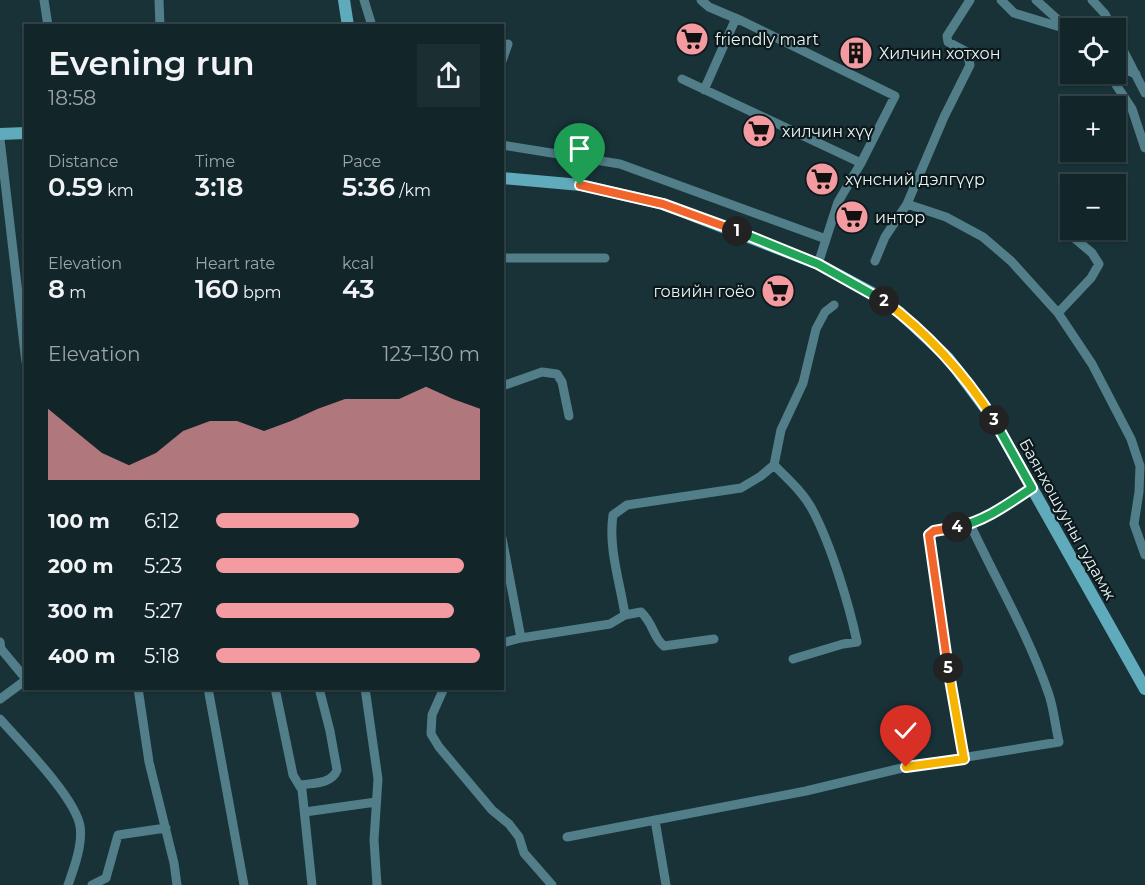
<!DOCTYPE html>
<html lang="en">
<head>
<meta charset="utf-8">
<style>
	body { margin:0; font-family:Montserrat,sans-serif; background:#1b2e32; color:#f1f3f6; height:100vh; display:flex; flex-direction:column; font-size:22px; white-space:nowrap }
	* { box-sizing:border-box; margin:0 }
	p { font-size:20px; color:#9ca5a8 }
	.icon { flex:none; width:33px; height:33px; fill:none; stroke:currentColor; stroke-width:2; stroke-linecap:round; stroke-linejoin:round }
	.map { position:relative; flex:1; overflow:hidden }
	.sheet { position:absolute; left:24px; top:24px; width:480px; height:666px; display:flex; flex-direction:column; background:#12262a; border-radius:0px; box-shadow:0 2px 4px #0004,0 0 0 2px #314347 }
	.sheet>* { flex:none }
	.fabs { position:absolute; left:1060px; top:18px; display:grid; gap:12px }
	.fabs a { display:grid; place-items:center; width:66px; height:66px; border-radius:0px; background:#12262a; box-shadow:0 2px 4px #0004,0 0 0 2px #314347; font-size:30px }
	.pin { position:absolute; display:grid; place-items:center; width:51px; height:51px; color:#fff; margin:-62px -26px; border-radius:50% 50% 50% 0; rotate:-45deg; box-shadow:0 0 6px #0007 }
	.pin .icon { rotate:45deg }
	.km { position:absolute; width:30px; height:30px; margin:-15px; border-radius:50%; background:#222; color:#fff; font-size:16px; line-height:30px; text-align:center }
	.round { display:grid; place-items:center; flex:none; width:63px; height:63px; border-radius:0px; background:#1b2e32 }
	.headline { display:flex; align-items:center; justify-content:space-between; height:102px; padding:0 24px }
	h1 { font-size:33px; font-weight:600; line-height:45px }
	.metrics { display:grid; grid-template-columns:repeat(3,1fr); gap:9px; height:102px; padding:6px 24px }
	.metrics div { display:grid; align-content:center }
	.metrics b { font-size:26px; font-weight:600 }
	.metrics small { font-size:16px; font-weight:400 }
	.metrics p { font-size:16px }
	.chart { height:168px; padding:12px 24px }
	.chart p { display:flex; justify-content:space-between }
	.chart svg { width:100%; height:108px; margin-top:6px; fill:#f49aa1; opacity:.7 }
	ul { padding:0 24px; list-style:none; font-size:20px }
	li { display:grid; grid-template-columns:96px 72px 1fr; align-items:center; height:45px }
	li i { height:15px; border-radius:8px; background:#f49aa1 }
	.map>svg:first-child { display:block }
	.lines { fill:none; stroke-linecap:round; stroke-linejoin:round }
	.street { stroke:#517e88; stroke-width:9 }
	.secondary { stroke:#60abbb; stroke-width:12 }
	.split-1-casing { stroke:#fff; stroke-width:12 }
	.split-2-casing { stroke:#fff; stroke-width:12 }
	.split-3-casing { stroke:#fff; stroke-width:12 }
	.split-4-casing { stroke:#fff; stroke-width:12 }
	.split-5-casing { stroke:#fff; stroke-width:12 }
	.split-6-casing { stroke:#fff; stroke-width:12 }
	.split-1 { stroke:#f0652b; stroke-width:8 }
	.split-2 { stroke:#22a559; stroke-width:8 }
	.split-3 { stroke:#f5b400; stroke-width:8 }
	.split-4 { stroke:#22a559; stroke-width:8 }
	.split-5 { stroke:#f0652b; stroke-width:8 }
	.split-6 { stroke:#f5b400; stroke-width:8 }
	.labels { text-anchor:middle; stroke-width:4.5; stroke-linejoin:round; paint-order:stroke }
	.poi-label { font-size:16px; fill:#e5f4f7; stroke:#0d181b; text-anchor:start }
	.street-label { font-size:16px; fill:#e5f4f7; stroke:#0d181b }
</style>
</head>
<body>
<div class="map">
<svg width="1145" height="885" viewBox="0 0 1145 885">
	<rect width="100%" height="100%" fill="#183238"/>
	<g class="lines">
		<path class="street" d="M44,0L48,26
			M159,0L160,26
			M364,0L372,26
			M701,0L709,7L742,21L895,96L861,163
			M1001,0L1014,13L1070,30
			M1036,0L1067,28
			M1092,0L1105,14L1112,28
			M1116,36L1145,93
			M502,61L508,44
			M1116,66L1136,74
			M1109,74L1132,109L1145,148
			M682,79L861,163L838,202L818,264
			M704,90L736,18
			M0,139L26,362
			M502,145L620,164L826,239
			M907,204L946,217L983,237L1011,261L1058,313L1092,364L1131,439L1140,466L1139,492L1134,524L1145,555
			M502,258H605
			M875,261L885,237L907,204L944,117L970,65L967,52L948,42L947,36L970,0
			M1058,313L1091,278L1099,264L1092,253L1073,237
			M502,386L542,372L557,374L562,382L569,416
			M774,465C788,479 804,493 813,511C831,545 849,604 857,642L843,644L793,659
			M502,538L521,638L610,624L625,615C620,582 608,548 613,515L627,505L741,488L761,476L774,465L781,430L803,383L816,329L825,312L834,305
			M625,615L641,612C654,624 653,638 664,646L714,639
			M0,642L1,649L26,679
			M502,643L521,638
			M138,688L149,762L174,863L177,885
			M208,688L244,885
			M275,688L293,775L302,790L312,885
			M365,688L378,779L374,840L377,885
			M444,688L432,715L431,734L439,747L492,810L509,824L519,837L524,853L552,885
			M0,699L26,680
			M0,719C21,743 75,797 80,826C83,844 74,868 68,885
			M964,759L944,646L929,535C940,526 957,528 970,524C993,517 1013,501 1032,488
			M300,785C313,783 332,784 337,770L330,731L319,688
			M305,812L376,802
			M655,820L666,885
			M567,837L806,791L906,767L1059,742C1055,726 1054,708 1048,692C1028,634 996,580 970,524
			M92,885L106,878L118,835L166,828"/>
		<path class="secondary" d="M344,0L348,26
			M0,134L26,133
			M502,178L581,185L663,204L818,264L876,295L899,312L948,358L992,417L1145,689"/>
	</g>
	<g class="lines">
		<defs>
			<path id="split-1" d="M580,185L663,204L737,231"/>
			<path id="split-2" d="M737,231L818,264L884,301"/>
			<path id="split-3" d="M884,301C928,333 965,375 994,420"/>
			<path id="split-4" d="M957,527C985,521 1008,504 1032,488L994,420"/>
			<path id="split-5" d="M948,668L929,535L934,531L957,527"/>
			<path id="split-6" d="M906,767L964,759L948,668"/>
		</defs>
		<use href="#split-1" class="split-1-casing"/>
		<use href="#split-2" class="split-2-casing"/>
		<use href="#split-3" class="split-3-casing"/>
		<use href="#split-4" class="split-4-casing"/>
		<use href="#split-5" class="split-5-casing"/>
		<use href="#split-6" class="split-6-casing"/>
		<use href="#split-1" class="split-1"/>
		<use href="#split-2" class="split-2"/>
		<use href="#split-3" class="split-3"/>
		<use href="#split-4" class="split-4"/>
		<use href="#split-5" class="split-5"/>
		<use href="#split-6" class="split-6"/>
	</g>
	<defs>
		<symbol id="supermarket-disc" viewBox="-11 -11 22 22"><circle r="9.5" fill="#f49aa1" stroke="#0d181b"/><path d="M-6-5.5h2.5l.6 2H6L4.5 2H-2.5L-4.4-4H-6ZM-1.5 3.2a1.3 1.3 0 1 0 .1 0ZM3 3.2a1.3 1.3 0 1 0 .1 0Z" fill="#111"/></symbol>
		<symbol id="building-disc" viewBox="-11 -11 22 22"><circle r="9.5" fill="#f49aa1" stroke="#0d181b"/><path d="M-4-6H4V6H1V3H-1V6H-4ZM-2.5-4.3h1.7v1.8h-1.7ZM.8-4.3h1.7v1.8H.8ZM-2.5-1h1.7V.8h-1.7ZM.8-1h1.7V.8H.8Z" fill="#111"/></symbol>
	</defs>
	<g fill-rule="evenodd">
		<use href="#supermarket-disc" x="673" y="20" width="38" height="38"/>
		<use href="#building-disc" x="837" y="34" width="38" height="38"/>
		<use href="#supermarket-disc" x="740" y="112" width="38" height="38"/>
		<use href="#supermarket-disc" x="803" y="160" width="38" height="38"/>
		<use href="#supermarket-disc" x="833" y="198" width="38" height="38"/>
		<use href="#supermarket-disc" x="759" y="272" width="38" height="38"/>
	</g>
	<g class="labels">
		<g class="poi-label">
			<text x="715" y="45">friendly mart</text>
			<text x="879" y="59">Хилчин хотхон</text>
			<text x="782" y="137">хилчин хүү</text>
			<text x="845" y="185">хүнсний дэлгүүр</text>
			<text x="875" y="223">интор</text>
			<text x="755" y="297" text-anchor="end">говийн гоёо</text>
		</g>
		<g class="street-label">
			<text transform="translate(1068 519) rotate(61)" y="6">Баянхошууны гудамж</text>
		</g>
	</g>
</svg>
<div class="fabs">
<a><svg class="icon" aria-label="locate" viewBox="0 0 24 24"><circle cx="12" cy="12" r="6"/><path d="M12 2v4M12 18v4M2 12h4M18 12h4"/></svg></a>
<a>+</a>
<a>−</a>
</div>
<div class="pin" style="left:580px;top:185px;background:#1e9e55"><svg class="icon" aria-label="arrive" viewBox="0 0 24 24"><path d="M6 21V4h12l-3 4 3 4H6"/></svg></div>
<div class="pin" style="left:906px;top:767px;background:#d93025"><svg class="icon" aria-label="check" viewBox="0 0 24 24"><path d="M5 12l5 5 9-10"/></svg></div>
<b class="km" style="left:737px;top:231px">1</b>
<b class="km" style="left:884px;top:301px">2</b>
<b class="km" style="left:994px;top:420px">3</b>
<b class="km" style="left:957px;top:527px">4</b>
<b class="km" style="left:948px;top:668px">5</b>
<section class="sheet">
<div class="headline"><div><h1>Evening run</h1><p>18:58</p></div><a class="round"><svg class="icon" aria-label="share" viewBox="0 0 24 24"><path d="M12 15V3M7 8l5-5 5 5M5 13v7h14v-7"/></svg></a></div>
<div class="metrics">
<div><p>Distance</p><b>0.59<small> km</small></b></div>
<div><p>Time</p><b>3:18</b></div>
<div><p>Pace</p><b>5:36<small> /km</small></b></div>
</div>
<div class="metrics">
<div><p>Elevation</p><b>8<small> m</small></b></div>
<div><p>Heart rate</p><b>160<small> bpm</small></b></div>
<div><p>kcal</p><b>43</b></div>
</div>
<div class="chart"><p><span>Elevation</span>123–130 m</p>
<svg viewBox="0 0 160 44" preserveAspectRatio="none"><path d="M0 44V15L10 24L20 33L30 38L40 33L50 24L60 20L70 20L80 24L90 20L100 15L110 11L120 11L130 11L140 6L150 11L160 15V44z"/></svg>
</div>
<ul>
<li><b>100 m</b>6:12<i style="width:54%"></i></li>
<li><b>200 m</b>5:23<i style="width:94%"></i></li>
<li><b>300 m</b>5:27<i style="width:90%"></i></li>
<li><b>400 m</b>5:18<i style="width:100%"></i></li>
</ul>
</section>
</div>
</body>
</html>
